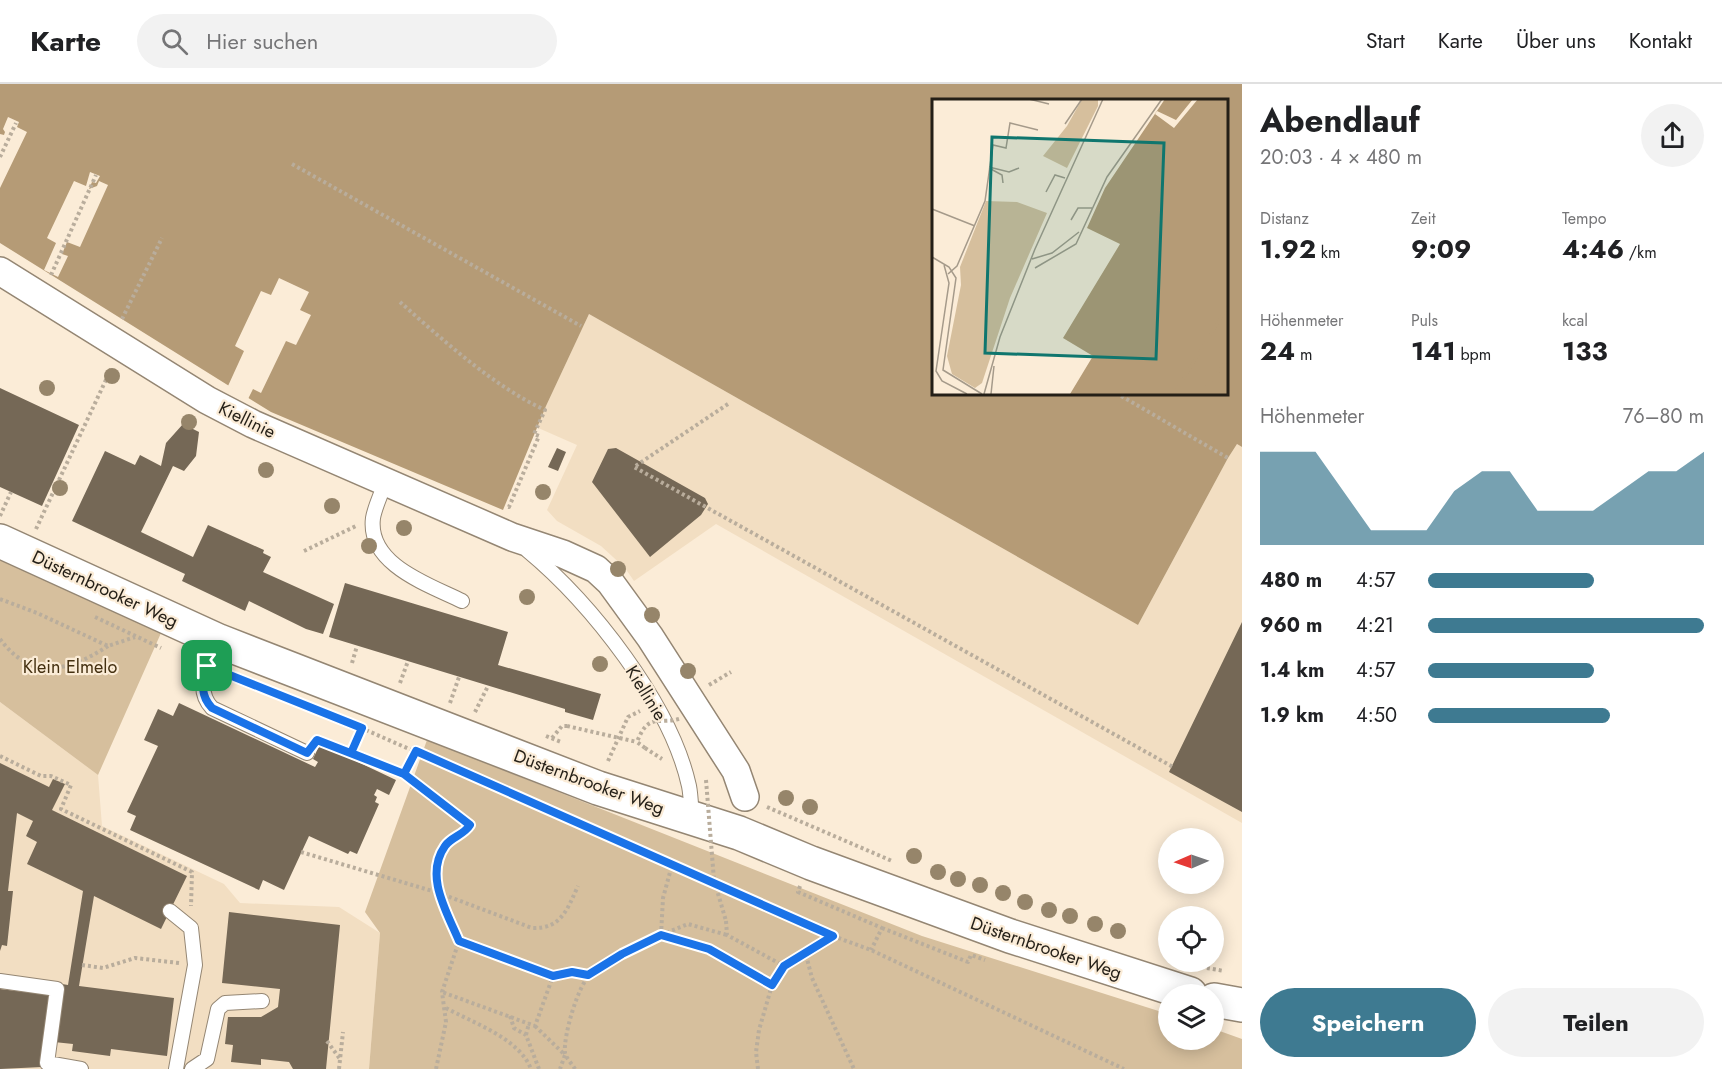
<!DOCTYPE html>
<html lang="de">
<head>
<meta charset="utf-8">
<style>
	body { margin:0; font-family:Jost,sans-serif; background:#f2f2f2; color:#202124; height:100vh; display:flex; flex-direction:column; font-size:22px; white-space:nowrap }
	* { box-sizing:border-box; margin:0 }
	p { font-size:20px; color:#757577 }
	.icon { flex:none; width:33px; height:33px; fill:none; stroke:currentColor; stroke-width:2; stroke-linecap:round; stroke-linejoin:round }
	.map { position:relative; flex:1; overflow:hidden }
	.sheet { display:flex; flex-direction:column; background:#fff; width:480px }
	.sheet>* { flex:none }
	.needle { width:39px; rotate:268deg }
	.fabs { position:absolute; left:1158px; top:744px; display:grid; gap:12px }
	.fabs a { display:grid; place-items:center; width:66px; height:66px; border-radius:50%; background:#fff; box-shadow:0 3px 15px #0003; font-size:30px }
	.pin { position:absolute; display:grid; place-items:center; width:51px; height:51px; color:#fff; margin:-26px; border-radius:12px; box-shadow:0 3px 9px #0006 }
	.round { display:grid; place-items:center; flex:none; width:63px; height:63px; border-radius:32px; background:#f2f2f2 }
	.overview { display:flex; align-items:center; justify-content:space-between; height:102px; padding:0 18px }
	h1 { font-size:33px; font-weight:700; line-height:45px }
	.metrics { display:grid; grid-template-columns:repeat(3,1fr); gap:9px; height:102px; padding:6px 18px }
	.metrics div { display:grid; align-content:center }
	.metrics b { font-size:26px; font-weight:700 }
	.metrics small { font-size:16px; font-weight:400 }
	.metrics p { font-size:16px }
	.chart { height:168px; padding:12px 18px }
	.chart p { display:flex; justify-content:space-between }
	.chart svg { width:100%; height:108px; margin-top:6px; fill:#3e7a91; opacity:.7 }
	.button { display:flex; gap:12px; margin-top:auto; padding:12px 18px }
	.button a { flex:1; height:69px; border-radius:36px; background:#3e7a91; color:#fff; font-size:24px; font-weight:700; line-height:69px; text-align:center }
	.button a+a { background:#f2f2f2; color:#202124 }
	ul { padding:0 18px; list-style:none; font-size:20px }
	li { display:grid; grid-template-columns:96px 72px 1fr; align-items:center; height:45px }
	li i { height:15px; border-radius:8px; background:#3e7a91 }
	header { display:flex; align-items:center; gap:36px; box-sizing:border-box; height:84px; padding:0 30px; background:#fff; border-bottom:2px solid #e0e0e0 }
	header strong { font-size:28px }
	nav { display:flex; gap:33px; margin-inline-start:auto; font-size:21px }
	.search { width:420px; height:54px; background:#f2f2f2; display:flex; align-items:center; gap:15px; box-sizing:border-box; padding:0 21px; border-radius:33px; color:#757577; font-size:22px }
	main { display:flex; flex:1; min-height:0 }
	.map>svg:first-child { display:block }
	.built { fill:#f2dec2 }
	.green { fill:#d6bf9d }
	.water { fill:#b59b76; fill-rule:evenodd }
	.pier { fill:#fbecd7 }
	.building { fill:#756856 }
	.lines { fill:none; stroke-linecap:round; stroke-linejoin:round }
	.lane-casing { stroke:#948673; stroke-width:16 }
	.street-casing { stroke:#948673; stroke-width:30 }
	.secondary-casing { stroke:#948673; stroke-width:36 }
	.path { stroke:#b9ad9c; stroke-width:4; stroke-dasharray:3 3; stroke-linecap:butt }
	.lane { stroke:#fff; stroke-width:14 }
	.street { stroke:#fff; stroke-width:27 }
	.secondary { stroke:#fff; stroke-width:33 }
	.path-bridge { stroke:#b9ad9c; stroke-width:4; stroke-dasharray:3 3; stroke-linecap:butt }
	.tree { fill:#96856a }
	.route-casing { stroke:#fff; stroke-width:12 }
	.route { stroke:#1a73e8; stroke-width:8 }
	.labels { text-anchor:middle; stroke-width:4.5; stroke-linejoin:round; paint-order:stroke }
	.street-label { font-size:18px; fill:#241f17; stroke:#fbecd7 }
	.park-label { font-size:18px; fill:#443011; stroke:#fbecd7 }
	.inset-river { fill:none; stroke:#b59b76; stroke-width:3 }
	.inset-road { fill:none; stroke:#a59a8a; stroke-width:1.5 }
	.view { fill:#0f766e; fill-opacity:0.15; stroke:#0f766e; stroke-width:3 }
	.inset-edge { fill:none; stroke:#241f17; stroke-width:3 }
</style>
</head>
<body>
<header>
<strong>Karte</strong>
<div class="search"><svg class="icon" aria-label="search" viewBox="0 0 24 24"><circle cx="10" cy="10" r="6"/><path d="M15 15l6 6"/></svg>Hier suchen</div>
<nav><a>Start</a><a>Karte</a><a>Über uns</a><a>Kontakt</a></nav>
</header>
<main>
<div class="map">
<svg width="1242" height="985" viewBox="0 0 1242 985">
	<rect width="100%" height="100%" fill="#fbecd7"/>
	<path class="built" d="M589,230L1138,541L1228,374L1237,360L1242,363V739L716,440L634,497L625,484L601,462L557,437L547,426L577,361L536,343Z
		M0,618L98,691L102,742L224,800L240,819L339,823L380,849L369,985H0Z"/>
	<path class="green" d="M0,472L161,549L98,691L0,618Z
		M427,656L922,852L1168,930V956H1214V945L1242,955V985H369L380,849L365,828Z"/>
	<path class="water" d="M0,0H1242V363L1237,360L1228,374L1138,541L589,230L546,322L503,426L271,328L0,159ZM933,16H1226V309H933Z"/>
	<path class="pier" d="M8,33L19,38L17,43L27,48L0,104V50L4,51L5,48L3,45Z
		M90,88L100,92L96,99L92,98L89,105L97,102L99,97L108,101L80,163L67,158L62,170L68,172L58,193L44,186L56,159L47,154L74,97L86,102Z
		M279,194L309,208L300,226L311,231L296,261L286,257L261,309L253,305L248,315L228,302L244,267L235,262L261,207L271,211Z"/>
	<path class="building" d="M0,304L79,341L42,422L0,403Z
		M183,340L199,348L196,372L184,387L173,382L141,448L193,473L208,441L264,466L263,469L271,473L263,488L334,520L323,550L306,545L249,517L245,527L182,497L185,490L72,437L105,367L135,381L140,371L161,382L166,359Z
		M557,364L566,368L558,387L548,383Z
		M616,364L705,414L708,420L701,431L650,473L592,398L608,365Z
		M345,499L508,548L498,581L601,610L593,636L565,628V625L329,553Z
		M1242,538V728L1169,688Z
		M179,619L315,683L318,678L313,675L320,660L396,696L389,711L377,705L374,711L377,713L375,718L379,720L357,770L350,767L348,770L309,752L284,806L263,796L259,806L130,746L136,732L127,728L158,662L144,656L158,625L173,632Z
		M0,679L49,703L53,695L65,700L52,726L187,792L161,845L94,812L79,902L174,914L167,972L111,965L110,972L72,967L73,960L54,958L62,900L68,901L83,807L27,780L37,758L26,752L33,737L17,729L8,807H13L7,862L2,861L0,867Z
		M229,828L340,841L326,985H293L289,978L261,975V981L231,978L233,961L225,960L228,933H261L278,923L280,905L222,899Z
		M0,905L51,911L42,983L0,985Z"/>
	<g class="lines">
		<defs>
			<path id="lane" d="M385,398C382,409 375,422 373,434C367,481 430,501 462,517
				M527,466C591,519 671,620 689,702C691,712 691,724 692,734
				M219,557C209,578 193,604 212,624L307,669
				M170,827L191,844L195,881L176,985
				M0,897L57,905L47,979L81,985
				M192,985L207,975L218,925L225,919L262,917"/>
			<path id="street" d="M0,187L207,316L253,340L512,453L563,470L596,485L610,498L650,553L736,687L745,713"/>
			<path id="secondary" d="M0,457L219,557L598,704L739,749L811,779L1010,852L1190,910
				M1214,916L1242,921"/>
		</defs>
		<use href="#lane" class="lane-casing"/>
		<use href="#street" class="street-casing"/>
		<use href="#secondary" class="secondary-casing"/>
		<path class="path" d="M0,73L16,39
			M292,80L581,242
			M51,191L96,91
			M400,218C443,256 493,302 545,326L534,350L539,352L509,423L506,422
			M122,235L162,154
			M1116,309L1228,374
			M728,320L634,383L1173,683
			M0,432L11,408
			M36,445L112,283
			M304,467L356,442
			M0,515L37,529L108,562L135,553
			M95,533L161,564
			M0,555C32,598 69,587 108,562
			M352,579L357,562
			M400,599L408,577
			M709,601L731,588
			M450,619L459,593
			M475,628L488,602
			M366,646L833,852L871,866L1124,985
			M546,652L561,658
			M552,654L562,642H567
			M322,658L404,690L470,741C465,750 455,752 448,759C433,771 436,793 439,809L532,844C561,845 567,826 578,802
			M645,664L662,675
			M0,672L41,692H51L71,701L61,725L192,788L191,822
			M349,674L362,644
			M608,677L628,633L640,627
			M404,690L416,667
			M767,723L892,777
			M301,768L439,809L459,857L553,892L535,942L442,908
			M800,802L798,808L882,844L871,866
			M726,837L727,851L784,882
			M882,844L968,878L971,871L985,876
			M661,851L663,814L672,781
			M661,851L688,840L727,851
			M806,871L812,894L854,985
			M82,881L103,884L135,874L179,879
			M1201,883L1224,887
			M553,892L572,888L588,891
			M446,924C473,939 519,954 531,985
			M510,932L514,944L526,951L539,985
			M535,942L565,971L560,985
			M526,951L529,939
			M327,957L340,975
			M339,985L343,948
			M436,985L446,938L442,908L459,857
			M575,985C572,980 566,974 565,969C563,953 578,900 591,890C611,873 637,862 661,851L709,865L772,901
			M758,985L756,968L759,946L772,901L784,882L833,853"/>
		<use href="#lane" class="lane"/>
		<use href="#street" class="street"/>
		<use href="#secondary" class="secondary"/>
		<path class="path-bridge" d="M567,642L637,658
			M645,664L637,658C649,627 659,642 682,634
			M706,696L714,796L726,837"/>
	</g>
	<g class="tree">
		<circle cx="112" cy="292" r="8"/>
		<circle cx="47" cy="304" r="8"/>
		<circle cx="189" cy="338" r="8"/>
		<circle cx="266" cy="386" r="8"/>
		<circle cx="60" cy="404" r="8"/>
		<circle cx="543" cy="408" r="8"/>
		<circle cx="332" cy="422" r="8"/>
		<circle cx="404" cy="444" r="8"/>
		<circle cx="369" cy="462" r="8"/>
		<circle cx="618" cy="485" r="8"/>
		<circle cx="527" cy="513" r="8"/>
		<circle cx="652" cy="531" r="8"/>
		<circle cx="600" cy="580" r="8"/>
		<circle cx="688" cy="587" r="8"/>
		<circle cx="786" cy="714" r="8"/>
		<circle cx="810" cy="723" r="8"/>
		<circle cx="914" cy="772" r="8"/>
		<circle cx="938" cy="788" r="8"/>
		<circle cx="958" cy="795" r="8"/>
		<circle cx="980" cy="801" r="8"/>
		<circle cx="1003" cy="809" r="8"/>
		<circle cx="1025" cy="818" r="8"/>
		<circle cx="1049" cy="826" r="8"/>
		<circle cx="1070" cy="832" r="8"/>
		<circle cx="1095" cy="840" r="8"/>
		<circle cx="1118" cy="847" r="8"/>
	</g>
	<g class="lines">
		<defs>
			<path id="route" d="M207,582L362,644L351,669L404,690L470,741C464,751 451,753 445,762C424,792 447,828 459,857L553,892L572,888L588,891L622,870L661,851L709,865L772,901L784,882L833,852L416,667L404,690L317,656L307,669L212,624C199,610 203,599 207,582"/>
		</defs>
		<use href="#route" class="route-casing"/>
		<use href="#route" class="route"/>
	</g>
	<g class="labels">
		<g class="street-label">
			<text transform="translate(247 336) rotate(26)" y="6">Kiellinie</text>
			<text transform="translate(105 505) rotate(25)" y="6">Düsternbrooker Weg</text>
			<text transform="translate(646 609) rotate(58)" y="6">Kiellinie</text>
			<text transform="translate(589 698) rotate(20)" y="6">Düsternbrooker Weg</text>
			<text transform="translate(1046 864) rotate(19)" y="6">Düsternbrooker Weg</text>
		</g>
		<g class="park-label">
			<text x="70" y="589">Klein Elmelo</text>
		</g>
	</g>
	<g transform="translate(932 15)">
		<rect width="296" height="296" fill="#fbecd7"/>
		<path d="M145,0H166V7L135,69L111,57L135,27L149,2ZM54,102L85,103L115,114L78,199L50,284L43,289L20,275L15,257L29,186L28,168Z" fill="#d6bf9d"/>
		<path d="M233,0H295V295H138L161,257L131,239L188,145L155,129L173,89Z" fill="#b59b76"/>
		<path d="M261,0H266L242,29L223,15L225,12L244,21Z" fill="#fbecd7"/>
		<path class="inset-river" d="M242,295L296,207M269,295L296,260"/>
		<path class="inset-road" d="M97,0L117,5M133,25L150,0M57,68L77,73L87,69M57,69L70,76L71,84M114,93L123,76L133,79M0,110L43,127M139,121L146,109H160M0,158L17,168L24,179L11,271L50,295M100,160L120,154L147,133M12,166L17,184L4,272L10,282L35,295M103,169L144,145L175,78L230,0M16,175L25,167L53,102L61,46L74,49L78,24L106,31M52,295L68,238L103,150L171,0M59,295L62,267"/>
		<path class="view" d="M60,38L232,44L224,260L53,254Z"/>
		<rect width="296" height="296" class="inset-edge"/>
	</g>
</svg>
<div class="fabs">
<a><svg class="needle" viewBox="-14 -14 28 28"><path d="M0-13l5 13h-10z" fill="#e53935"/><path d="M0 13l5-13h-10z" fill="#757577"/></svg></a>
<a><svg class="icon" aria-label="locate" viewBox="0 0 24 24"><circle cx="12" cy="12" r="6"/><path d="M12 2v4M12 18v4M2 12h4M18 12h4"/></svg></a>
<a><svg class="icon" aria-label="layers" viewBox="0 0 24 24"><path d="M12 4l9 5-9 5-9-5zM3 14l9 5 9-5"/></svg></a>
</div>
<div class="pin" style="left:207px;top:582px;background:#1e9e55"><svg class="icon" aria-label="arrive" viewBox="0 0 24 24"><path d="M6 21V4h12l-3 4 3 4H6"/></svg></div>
</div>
<section class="sheet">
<div class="overview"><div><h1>Abendlauf</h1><p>20:03 · 4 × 480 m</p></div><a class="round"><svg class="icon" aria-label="share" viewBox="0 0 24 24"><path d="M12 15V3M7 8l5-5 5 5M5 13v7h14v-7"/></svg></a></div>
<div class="metrics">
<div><p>Distanz</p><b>1.92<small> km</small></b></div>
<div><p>Zeit</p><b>9:09</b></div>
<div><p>Tempo</p><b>4:46<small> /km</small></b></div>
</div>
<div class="metrics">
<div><p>Höhenmeter</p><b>24<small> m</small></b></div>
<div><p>Puls</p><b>141<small> bpm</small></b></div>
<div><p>kcal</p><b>133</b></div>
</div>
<div class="chart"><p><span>Höhenmeter</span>76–80 m</p>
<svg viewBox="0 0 160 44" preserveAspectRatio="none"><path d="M0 44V6L10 6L20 6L30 22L40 38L50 38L60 38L70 22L80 14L90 14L100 30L110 30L120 30L130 22L140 14L150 14L160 6V44z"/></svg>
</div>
<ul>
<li><b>480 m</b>4:57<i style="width:60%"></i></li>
<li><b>960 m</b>4:21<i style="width:100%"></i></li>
<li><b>1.4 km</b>4:57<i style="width:60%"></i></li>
<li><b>1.9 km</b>4:50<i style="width:66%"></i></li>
</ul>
<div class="button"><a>Speichern</a><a>Teilen</a></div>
</section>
</main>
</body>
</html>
